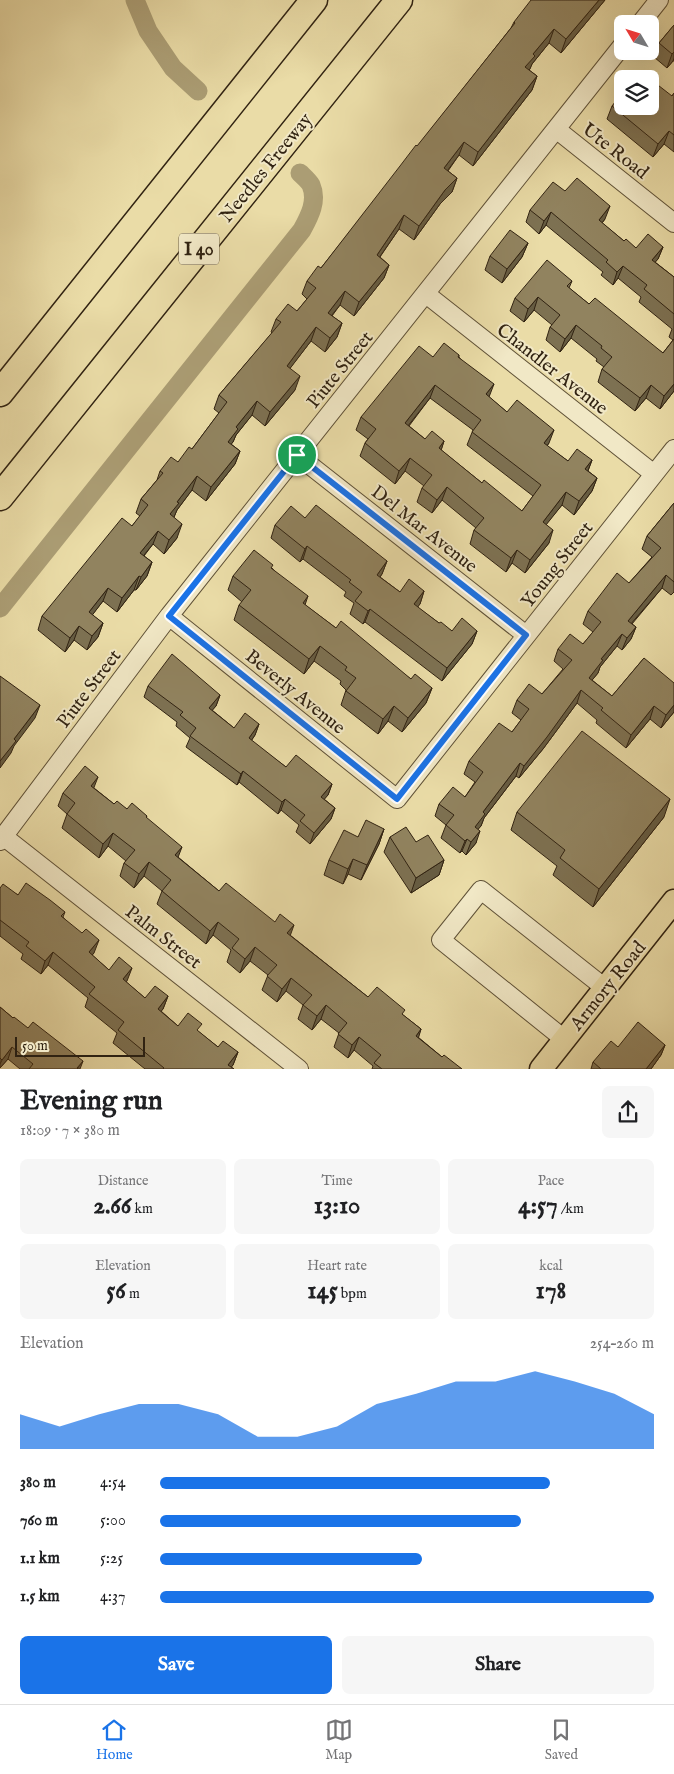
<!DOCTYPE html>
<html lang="en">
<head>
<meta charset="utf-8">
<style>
	body { margin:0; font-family:"IM FELL English",serif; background:#f6f6f6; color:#202124; height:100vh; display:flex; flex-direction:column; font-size:19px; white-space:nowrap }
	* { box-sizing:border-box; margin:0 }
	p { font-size:16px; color:#757577 }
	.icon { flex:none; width:28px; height:28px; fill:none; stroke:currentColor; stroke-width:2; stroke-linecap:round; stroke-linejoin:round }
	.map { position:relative; height:1069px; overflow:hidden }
	.side { display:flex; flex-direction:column; background:#fff; flex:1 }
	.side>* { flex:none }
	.needle { width:32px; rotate:308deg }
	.controls { position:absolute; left:614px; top:15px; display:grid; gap:10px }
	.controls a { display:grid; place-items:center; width:45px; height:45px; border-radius:8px; background:#fff; box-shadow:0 5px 20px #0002; font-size:25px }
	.scale { position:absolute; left:15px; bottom:12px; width:130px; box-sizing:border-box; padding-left:5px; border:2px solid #312312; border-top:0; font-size:14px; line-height:18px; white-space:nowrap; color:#312312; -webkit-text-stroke:4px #f1e8c6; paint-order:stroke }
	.pin { position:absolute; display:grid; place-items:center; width:42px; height:42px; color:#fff; margin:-21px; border:2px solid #fff; border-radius:50%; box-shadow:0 1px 5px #0007 }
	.round { display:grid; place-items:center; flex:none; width:52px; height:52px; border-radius:8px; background:#f6f6f6 }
	.summary { display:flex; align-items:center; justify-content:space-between; height:85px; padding:0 20px }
	h1 { font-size:28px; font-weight:700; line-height:38px }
	.figures { display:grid; grid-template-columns:repeat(3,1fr); gap:8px; height:85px; padding:5px 20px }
	.figures div { display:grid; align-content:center; border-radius:8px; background:#f6f6f6; text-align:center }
	.figures b { font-size:25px; font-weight:700 }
	.figures small { font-size:14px; font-weight:400 }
	.figures p { font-size:14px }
	.chart { height:140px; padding:10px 20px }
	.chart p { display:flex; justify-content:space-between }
	.chart svg { width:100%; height:90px; margin-top:5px; fill:#1a73e8; opacity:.7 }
	.primary-button { display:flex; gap:10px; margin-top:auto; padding:10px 20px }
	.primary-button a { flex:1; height:58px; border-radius:8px; background:#1a73e8; color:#fff; font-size:20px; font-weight:700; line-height:58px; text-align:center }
	.primary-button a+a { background:#f6f6f6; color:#202124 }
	ul { padding:0 20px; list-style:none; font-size:16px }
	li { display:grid; grid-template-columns:80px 60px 1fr; align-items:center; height:38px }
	li i { height:12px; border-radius:6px; background:#1a73e8 }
	.dock { display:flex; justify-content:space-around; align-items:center; height:70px; border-top:1px solid #e0e0e0; background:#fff; font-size:14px; color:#757577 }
	.dock a { display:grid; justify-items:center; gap:2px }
	.dock .active { color:#1a73e8 }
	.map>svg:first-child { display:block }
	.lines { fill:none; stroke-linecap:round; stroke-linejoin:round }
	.canal { stroke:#ab9d74; stroke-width:19 }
	.minor-casing { stroke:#5f5137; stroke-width:20 }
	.major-casing { stroke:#312312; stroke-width:25 }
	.highway-casing { stroke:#312312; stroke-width:29 }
	.minor { stroke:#f1e8c6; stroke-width:18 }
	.major { stroke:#eadca7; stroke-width:22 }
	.highway { stroke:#eadca7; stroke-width:26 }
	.wall { fill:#7d7152; stroke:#312312; fill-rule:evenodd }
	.shaded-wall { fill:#665c42; stroke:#312312 }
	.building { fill:#91835f; stroke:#312312; fill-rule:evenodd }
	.route-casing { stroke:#fff; stroke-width:10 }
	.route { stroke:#1a73e8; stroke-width:6 }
	.labels { text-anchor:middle; stroke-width:4; stroke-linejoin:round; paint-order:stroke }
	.shield { fill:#f1e8c6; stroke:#6b5e48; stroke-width:1 }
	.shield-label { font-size:18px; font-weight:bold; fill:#312312 }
	.street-label { font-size:19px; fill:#312312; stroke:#f1e8c6 }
</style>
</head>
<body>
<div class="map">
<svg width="674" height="1069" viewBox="0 0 674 1069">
	<rect width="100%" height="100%" fill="#eadca7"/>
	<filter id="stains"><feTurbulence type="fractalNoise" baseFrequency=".004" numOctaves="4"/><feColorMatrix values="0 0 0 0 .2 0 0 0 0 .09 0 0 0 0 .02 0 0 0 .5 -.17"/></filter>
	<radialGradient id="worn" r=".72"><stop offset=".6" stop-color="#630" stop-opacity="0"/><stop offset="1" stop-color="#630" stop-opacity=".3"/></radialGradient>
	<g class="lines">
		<path class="canal" d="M135,0L148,31L173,68L198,91
			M0,608L302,230C309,217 318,201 311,185C309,181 303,176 300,173"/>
		<defs>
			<path id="minor" d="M640,24L659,0
				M556,129L674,223
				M426,294L654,474
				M297,455L526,635
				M169,616L397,799L674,449
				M3,836L299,1069
				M0,841L169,616L622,46
				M564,1039L441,940L481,890L605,988"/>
			<path id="major" d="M541,1069L674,901"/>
			<path id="highway" d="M0,393L314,0
				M0,497L399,0"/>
		</defs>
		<use href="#minor" class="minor-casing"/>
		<use href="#major" class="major-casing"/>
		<use href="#highway" class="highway-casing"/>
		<use href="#minor" class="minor"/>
		<use href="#major" class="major"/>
		<use href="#highway" class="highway"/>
	</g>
	<path class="wall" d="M605,0L561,53L549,43L532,64L529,70L537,76L532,90L473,166L459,155L448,171L457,178L452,192L440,204L414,240L399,229L380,257L389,265L384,278L354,316L340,305L332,316L342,323L337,337L325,352L311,341L290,368L295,390L265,426L252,415L236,435L233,442L231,444L240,451L235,464L206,501L192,490L177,510L174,517L177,538L164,554L153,544L144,556L152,562L147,576L136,590H134L117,612L103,601L92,615L103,623L98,637L87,650L74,640L65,652L38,630L42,616L132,526L140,516L136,513L141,499L157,480L160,471L178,462L192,449L219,413L214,409L219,395L272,333L271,332L276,319L297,311L307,299L302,294L307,281L321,268L511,28L514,22Z
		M674,25V61H673L667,68L654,57L659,43Z
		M674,93V152L664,144L653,157L607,119L612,106L672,96Z
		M565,191L605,219L602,223L624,241L636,248L663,247L658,259L655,262L674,277V276V391L660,409L646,398L635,411L598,382L602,369L604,367L596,361L597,359L571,338L560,352L546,340L550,327L552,325L534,310L524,322L510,311L515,298L572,281L569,288L589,304L663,353L673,340L669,337L672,329L639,302L641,297L618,278L613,285L601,275L603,272L546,225L539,234L526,222L530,210Z
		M528,243L522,257L502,283L485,270L490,256Z
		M459,355V357L489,397L507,412L549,443L547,446L568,461L592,460L588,471L597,478L592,491L574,515L562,505L546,524L549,543L525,573L512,563L506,572L470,544L474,530L476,528L442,500L432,513L417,502L422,488L424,486L405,471L395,484L360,456L365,443L368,439L356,430L361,417L433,357ZM430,398L473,430L467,445L533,496L522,511L482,483L441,450L444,441L425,439L409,426Z
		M674,503V592L671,595L662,588L632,624L636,627L631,639L622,650L617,646L600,667L598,673L592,680L612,696L644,658L674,712L661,728L650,719L626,748L596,723L597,720L577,703L543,749L519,778L516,776L484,818L481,826L478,829L476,843L466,855L462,851L460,853L441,838L446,825L435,816L439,804L465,797L475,782L464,774L469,761L512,732L521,720L512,713L517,700L542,694L563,669L554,661L558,649L583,644L593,632L583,624L588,611L629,583L652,557L642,549L647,536Z
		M305,518L387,561L382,574L380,577L400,592L424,591L420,604L417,607L439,623L452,631H477L472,644L442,681L365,622L363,624L350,614L354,603L344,596L346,592L303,559L300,562L271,538L275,525Z
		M272,568L305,605L336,628L411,679L432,688L426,703L402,732L388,721L378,734L341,705L346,690L340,684L341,681L314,661L304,674L234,620L239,605L242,602L228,590L233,576Z
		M148,686L220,695L216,706L212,710L234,728L259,724L255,735L251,741L286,767L332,784L328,795L324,799L335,808L331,819L310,844L296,832L299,825L281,810L278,814L239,782L237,785L186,747L190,738L176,726L177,722L144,697Z
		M94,788L114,804L147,816L146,818L178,857L219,891L290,935L368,997L403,1015L421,1029L418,1037L442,1057L462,1069H372L373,1066L354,1050L348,1058L334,1047L339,1033L321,1019L312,1030L298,1019L303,1005L286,991L277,1002L262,990L268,975L250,961L240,973L227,962L231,950L213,935L206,944L157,904L162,891L144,876L134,888L120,876L124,863L126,861L108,846L99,858L62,828L67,814L58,806L63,793Z
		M517,812L664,817L593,907L553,875L557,866L511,830Z
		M384,829L379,844L361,880L348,874L343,884L324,875L329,860L358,837Z
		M390,837L416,842L444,860L439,875L411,893L384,852Z
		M0,888L65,912L63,917L94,953L92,955L109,970L127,981L126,982L145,998L168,996L163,1009L161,1011L178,1026L199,1032L218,1047L238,1052L233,1065L231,1067L234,1069H145L113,1043L117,1033L85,1007L88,998L48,965L41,974L21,959L23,954L0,936Z
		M0,1007L13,1018L80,1069H20L8,1059L0,1068Z
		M665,1045L661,1055L651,1069H591L593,1062L618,1047Z"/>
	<path class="shaded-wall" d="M599,0H605L561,53L566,39Z
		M554,29L549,43L532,64L530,69L520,80L525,67L533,54Z
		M674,52V58L673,61L667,68L672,54Z
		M537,76L532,90L473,166L478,152Z
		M669,131L664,144L653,157L658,144Z
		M464,142L459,155L439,182L444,168Z
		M457,178L452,192L440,204L414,240L419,226L445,190Z
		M610,206L605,219L594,233L599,220Z
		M551,212L546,225L539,234L544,221Z
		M404,215L399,229L372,268L377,255Z
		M528,243L522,257L502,283L507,269Z
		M663,247L658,259L647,272L652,260Z
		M389,265L384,278L354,316L359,302Z
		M623,266L618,278L613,285L617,272Z
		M345,291L340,305L323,326L328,313Z
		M538,297L534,310L524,322L528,309Z
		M342,323L337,337L325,352L330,338Z
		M576,325L571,338L560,352L565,339Z
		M316,327L311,341L282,379L287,366Z
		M300,376L295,390L265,426L270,412Z
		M494,384L489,397L486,394Z
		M674,384V391L660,409L664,396Z
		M435,385L430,398L400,436L405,423Z
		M651,385L646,398L635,411L640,398Z
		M257,401L252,415L236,435L233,442L223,455L228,442L236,427Z
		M554,430L549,443L539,456L544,443Z
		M444,441L440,454L439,448Z
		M240,451L235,464L206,501L211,487Z
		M410,458L405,471L395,484L399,471Z
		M592,460L587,473L585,469Z
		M197,476L192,490L177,510L174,517L165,528L170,514L177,502Z
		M597,478L592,491L574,515L579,501Z
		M447,487L442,500L432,513L437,500Z
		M566,492L562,505L538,535L543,522Z
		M182,524L177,538L164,554L169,540Z
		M553,530L549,543L525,573L530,560Z
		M158,531L153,544L135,566L140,553Z
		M307,546L303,559L300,562L305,549Z
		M517,550L512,563L506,572L511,558Z
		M387,561L382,574L372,588L377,575Z
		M152,562L147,576L136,590L141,577Z
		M666,575L662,588L623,633L628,621Z
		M139,576L134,590L117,612L122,598Z
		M108,588L103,601L84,626L89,612Z
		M424,591L420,604L410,618L414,604Z
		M308,596L303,611V603Z
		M370,609L365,622L363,624L368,611Z
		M103,623L98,637L87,650L92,636Z
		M79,626L74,640L65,652L70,638Z
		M636,627L631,639L622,650L627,638Z
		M477,631L472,644L442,681L447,668Z
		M622,634L617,646L600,667L598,673L584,690L589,678L601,659Z
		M320,646L314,661L304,674L309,659Z
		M432,688L426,703L402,732L408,718Z
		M581,690L577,703L543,749L519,778L524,766Z
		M220,695L216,706L205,719L209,708Z
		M40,705L35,718L14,746L11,753L0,768V761L14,739Z
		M674,705V712L661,728L666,715Z
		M394,706L388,721L378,734L383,719Z
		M654,706L650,719L626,748L631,735Z
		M259,724L255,735L245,750L249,738Z
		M520,763L516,776L484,818L481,826L470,839L475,827L483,812Z
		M243,771L239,782L237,785L241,774Z
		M98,777L93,790L91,786Z
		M332,784L328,795L317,808L321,797Z
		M285,799L281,810L278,814L282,802Z
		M670,799L664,817L593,907L599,889Z
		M335,808L331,819L310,844L314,833Z
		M384,829L379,844L361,880L367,865Z
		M480,831L476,843L466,855L471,842Z
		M113,833L108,846L99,858L103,844Z
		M467,839L462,851L460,853L465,841Z
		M182,847L177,860L175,855Z
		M353,859L348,874L343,884L348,869Z
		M444,860L439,875L411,893L416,878Z
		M149,862L144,876L134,888L139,874Z
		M218,922L213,935L206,944L210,931Z
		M294,925L289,939L287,933Z
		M99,940L94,953L84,965L89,952Z
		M255,947L250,961L240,973L245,959Z
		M53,952L48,965L41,974L45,961Z
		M132,968L127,981L118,992L123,979Z
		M291,978L286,991L277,1002L282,989Z
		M168,996L163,1009L153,1022L158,1009Z
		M326,1005L321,1019L312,1030L317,1016Z
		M421,1029L417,1043L416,1036Z
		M359,1037L354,1050L348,1058L352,1045Z
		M665,1045L661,1055L651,1069H646Z
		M12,1047L8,1059L0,1068V1064L2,1060Z
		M238,1052L233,1065L230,1069L228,1065Z
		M83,1061L80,1069H77Z"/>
	<path class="building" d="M531,0H599L566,39L554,29L533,54L535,56L525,67L537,76L478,152L464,142L444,168L457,178L445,190L419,226L404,215L377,255L389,265L359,302L345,291L328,313L342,323L330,338L316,327L287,366L300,376L270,412L257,401L236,427L238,429L228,442L240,451L211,487L197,476L177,502L179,503L170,514L182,524L169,540L158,531L140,553L152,562L141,577L139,576L122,598L108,588L89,612L103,623L92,636L79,626L70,638L42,616L122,518L132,526L148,505L141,499L163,473L160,471L171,457L178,462L189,447L192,449L227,402L219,395L281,322L276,319L288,304L297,311L316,288L307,281L318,266L321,268L400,166L416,145L417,146L515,23L514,22Z
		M674,25V52L672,54L659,43Z
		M636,76L640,79H634Z
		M654,82L672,96L674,93V135L669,131L658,144L612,106L622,93V106H650V86Z
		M577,178L610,206L599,220L624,241L626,239L636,248L648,234L663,247L652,260L674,277V276V314L644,289L647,285L623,266L617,272L606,262L608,260L551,212L544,221L530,210L553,182L565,191Z
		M510,230L528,243L507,269L490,256Z
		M547,260L572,281L567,286L589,304L595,298L663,353L674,339V384L664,396L651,385L640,398L602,369L612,357L601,348L602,346L576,325L565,339L550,327L560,315L538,297L528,309L515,298Z
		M444,343L459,355L458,357L494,384L486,394L507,412L517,400L554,430L544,443L568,461L577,449L592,460L585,469L597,478L579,501L566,492L543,522L553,530L530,560L517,550L511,558L474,530L484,518L447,487L437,500L422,488L432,475L410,458L399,471L365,443L376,429L361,417L419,346L433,357ZM435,385L481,420L472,432L541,485L522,511L484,480L482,483L439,448L444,441L432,431L425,439L405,423Z
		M674,503V582L666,575L628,621L636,627L627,638L622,634L601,659L603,660L589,678L612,696L644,658L674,683V705L666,715L654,706L631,735L601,710L603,708L581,690L547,737L524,766L520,763L483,812L485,814L475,827L480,831L471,842L467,839L465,841L446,825L454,815L439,804L453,787L465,797L483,772L469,761L499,723L512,732L529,709L517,700L529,684L542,694L572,660L558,649L570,634L583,644L601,622L588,611L617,573L629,583L661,548L647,536Z
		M316,505L387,561L377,575L400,592L409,579L424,591L414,604L439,623L441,622L452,631L462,618L477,631L447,668L370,609L368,611L355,601L362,592L349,582L351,580L307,546L305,549L275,525L291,506L305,518Z
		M254,550L273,565L271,568L308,596L303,603L336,628L341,621L411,679L415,674L432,688L408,718L394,706L383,719L346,691L356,678L345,670L347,667L320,646L309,659L239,605L251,590L233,576Z
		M172,654L220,695L209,708L234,728L245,713L259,724L249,738L286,767L296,755L332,784L321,797L335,808L314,833L300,821L305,815L285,799L282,802L243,771L241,774L190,736L196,728L180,715L183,712L148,686Z
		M0,676L40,705L14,739L16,741L0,761Z
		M582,731L670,799L599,889L560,858L565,850L517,812Z
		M85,766L98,777L91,786L114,804L117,801L127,809L132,803L147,816L146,817L182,847L175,855L219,891L226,883L275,922L280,914L294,925L287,933L368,997L377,987L405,1010L402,1014L421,1029L416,1036L442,1057L444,1055L462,1069H382L374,1063L381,1055L359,1037L352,1045L338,1034L347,1023L326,1005L317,1016L303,1005L312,995L291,978L282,989L267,976L277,965L255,947L245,959L232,948L239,939L218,922L210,931L162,891L171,880L149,862L139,874L124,863L135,850L113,833L103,844L67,814L75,803L63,793Z
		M366,820L384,829L367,865L353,859L348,869L329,860L344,830L358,837Z
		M406,827L416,842L428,835L444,860L416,878L390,837Z
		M26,883L50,900L65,912L61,916L82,933L86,929L99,940L89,952L109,970L119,957L132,968L123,979L145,998L155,986L168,996L158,1009L178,1026L188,1013L202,1024L197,1030L218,1047L223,1041L238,1052L228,1065L234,1069H163L164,1068L118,1030L124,1022L89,994L95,987L53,952L45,961L26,946L29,942L0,920V888L3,884L18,895Z
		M0,1007L13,1018L14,1017L28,1028L33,1022L83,1061L77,1068L78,1069H29L33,1064L12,1047L2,1060L0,1058Z
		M638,1022L665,1045L646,1069H601L593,1062L611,1041L618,1047Z"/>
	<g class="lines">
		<defs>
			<path id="route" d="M297,455L526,635L397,799L169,616Z"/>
		</defs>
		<use href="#route" class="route-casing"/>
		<use href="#route" class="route"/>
	</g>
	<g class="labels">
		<rect class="shield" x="179" y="233.5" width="40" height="31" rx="4"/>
		<g class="shield-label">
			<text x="199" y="255">I 40</text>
		</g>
		<g class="street-label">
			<text transform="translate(616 150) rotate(38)" y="7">Ute Road</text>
			<text transform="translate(265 167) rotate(-51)" y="7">Needles Freeway</text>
			<text transform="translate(553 368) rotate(38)" y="7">Chandler Avenue</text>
			<text transform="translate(339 369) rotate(-51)" y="7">Piute Street</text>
			<text transform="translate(425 528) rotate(38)" y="7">Del Mar Avenue</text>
			<text transform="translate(556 564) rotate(-52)" y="7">Young Street</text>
			<text transform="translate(88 688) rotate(-53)" y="7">Piute Street</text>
			<text transform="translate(296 691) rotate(39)" y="7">Beverly Avenue</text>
			<text transform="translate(164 936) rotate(38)" y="7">Palm Street</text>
			<text transform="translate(607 985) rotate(-51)" y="7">Armory Road</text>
		</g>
	</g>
	<rect width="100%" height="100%" filter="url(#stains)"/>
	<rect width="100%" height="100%" fill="url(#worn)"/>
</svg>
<div class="controls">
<a><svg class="needle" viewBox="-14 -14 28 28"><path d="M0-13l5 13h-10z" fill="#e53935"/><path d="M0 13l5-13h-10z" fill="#757577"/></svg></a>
<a><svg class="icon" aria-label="layers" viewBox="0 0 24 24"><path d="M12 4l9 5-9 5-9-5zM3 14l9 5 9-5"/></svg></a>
</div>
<div class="scale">50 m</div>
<div class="pin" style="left:297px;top:455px;background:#1e9e55"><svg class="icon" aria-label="arrive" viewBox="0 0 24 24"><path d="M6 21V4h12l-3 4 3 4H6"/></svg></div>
</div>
<section class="side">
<div class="summary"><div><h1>Evening run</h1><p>18:09 · 7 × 380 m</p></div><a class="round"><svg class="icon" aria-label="share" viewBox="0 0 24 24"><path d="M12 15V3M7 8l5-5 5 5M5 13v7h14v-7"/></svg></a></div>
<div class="figures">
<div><p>Distance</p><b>2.66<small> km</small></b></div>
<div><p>Time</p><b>13:10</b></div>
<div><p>Pace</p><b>4:57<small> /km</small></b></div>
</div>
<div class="figures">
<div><p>Elevation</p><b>56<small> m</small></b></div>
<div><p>Heart rate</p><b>145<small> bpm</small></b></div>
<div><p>kcal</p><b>178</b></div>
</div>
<div class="chart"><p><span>Elevation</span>254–260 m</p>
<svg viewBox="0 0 160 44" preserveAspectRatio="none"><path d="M0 44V27L10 33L20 27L30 22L40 22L50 27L60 38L70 38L80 33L90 22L100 17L110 11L120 11L130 6L140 11L150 17L160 27V44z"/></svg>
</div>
<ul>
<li><b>380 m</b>4:54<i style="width:79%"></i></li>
<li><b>760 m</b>5:00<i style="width:73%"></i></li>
<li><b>1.1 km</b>5:25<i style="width:53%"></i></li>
<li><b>1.5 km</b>4:37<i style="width:100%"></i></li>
</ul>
<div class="primary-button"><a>Save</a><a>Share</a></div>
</section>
<nav class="dock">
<a class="active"><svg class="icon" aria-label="home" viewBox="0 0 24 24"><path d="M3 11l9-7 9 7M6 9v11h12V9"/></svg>Home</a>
<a><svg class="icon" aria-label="map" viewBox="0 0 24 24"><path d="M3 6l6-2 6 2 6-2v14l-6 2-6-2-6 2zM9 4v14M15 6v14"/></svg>Map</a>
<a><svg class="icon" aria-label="saved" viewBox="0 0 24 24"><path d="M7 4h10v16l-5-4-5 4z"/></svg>Saved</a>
</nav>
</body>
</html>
